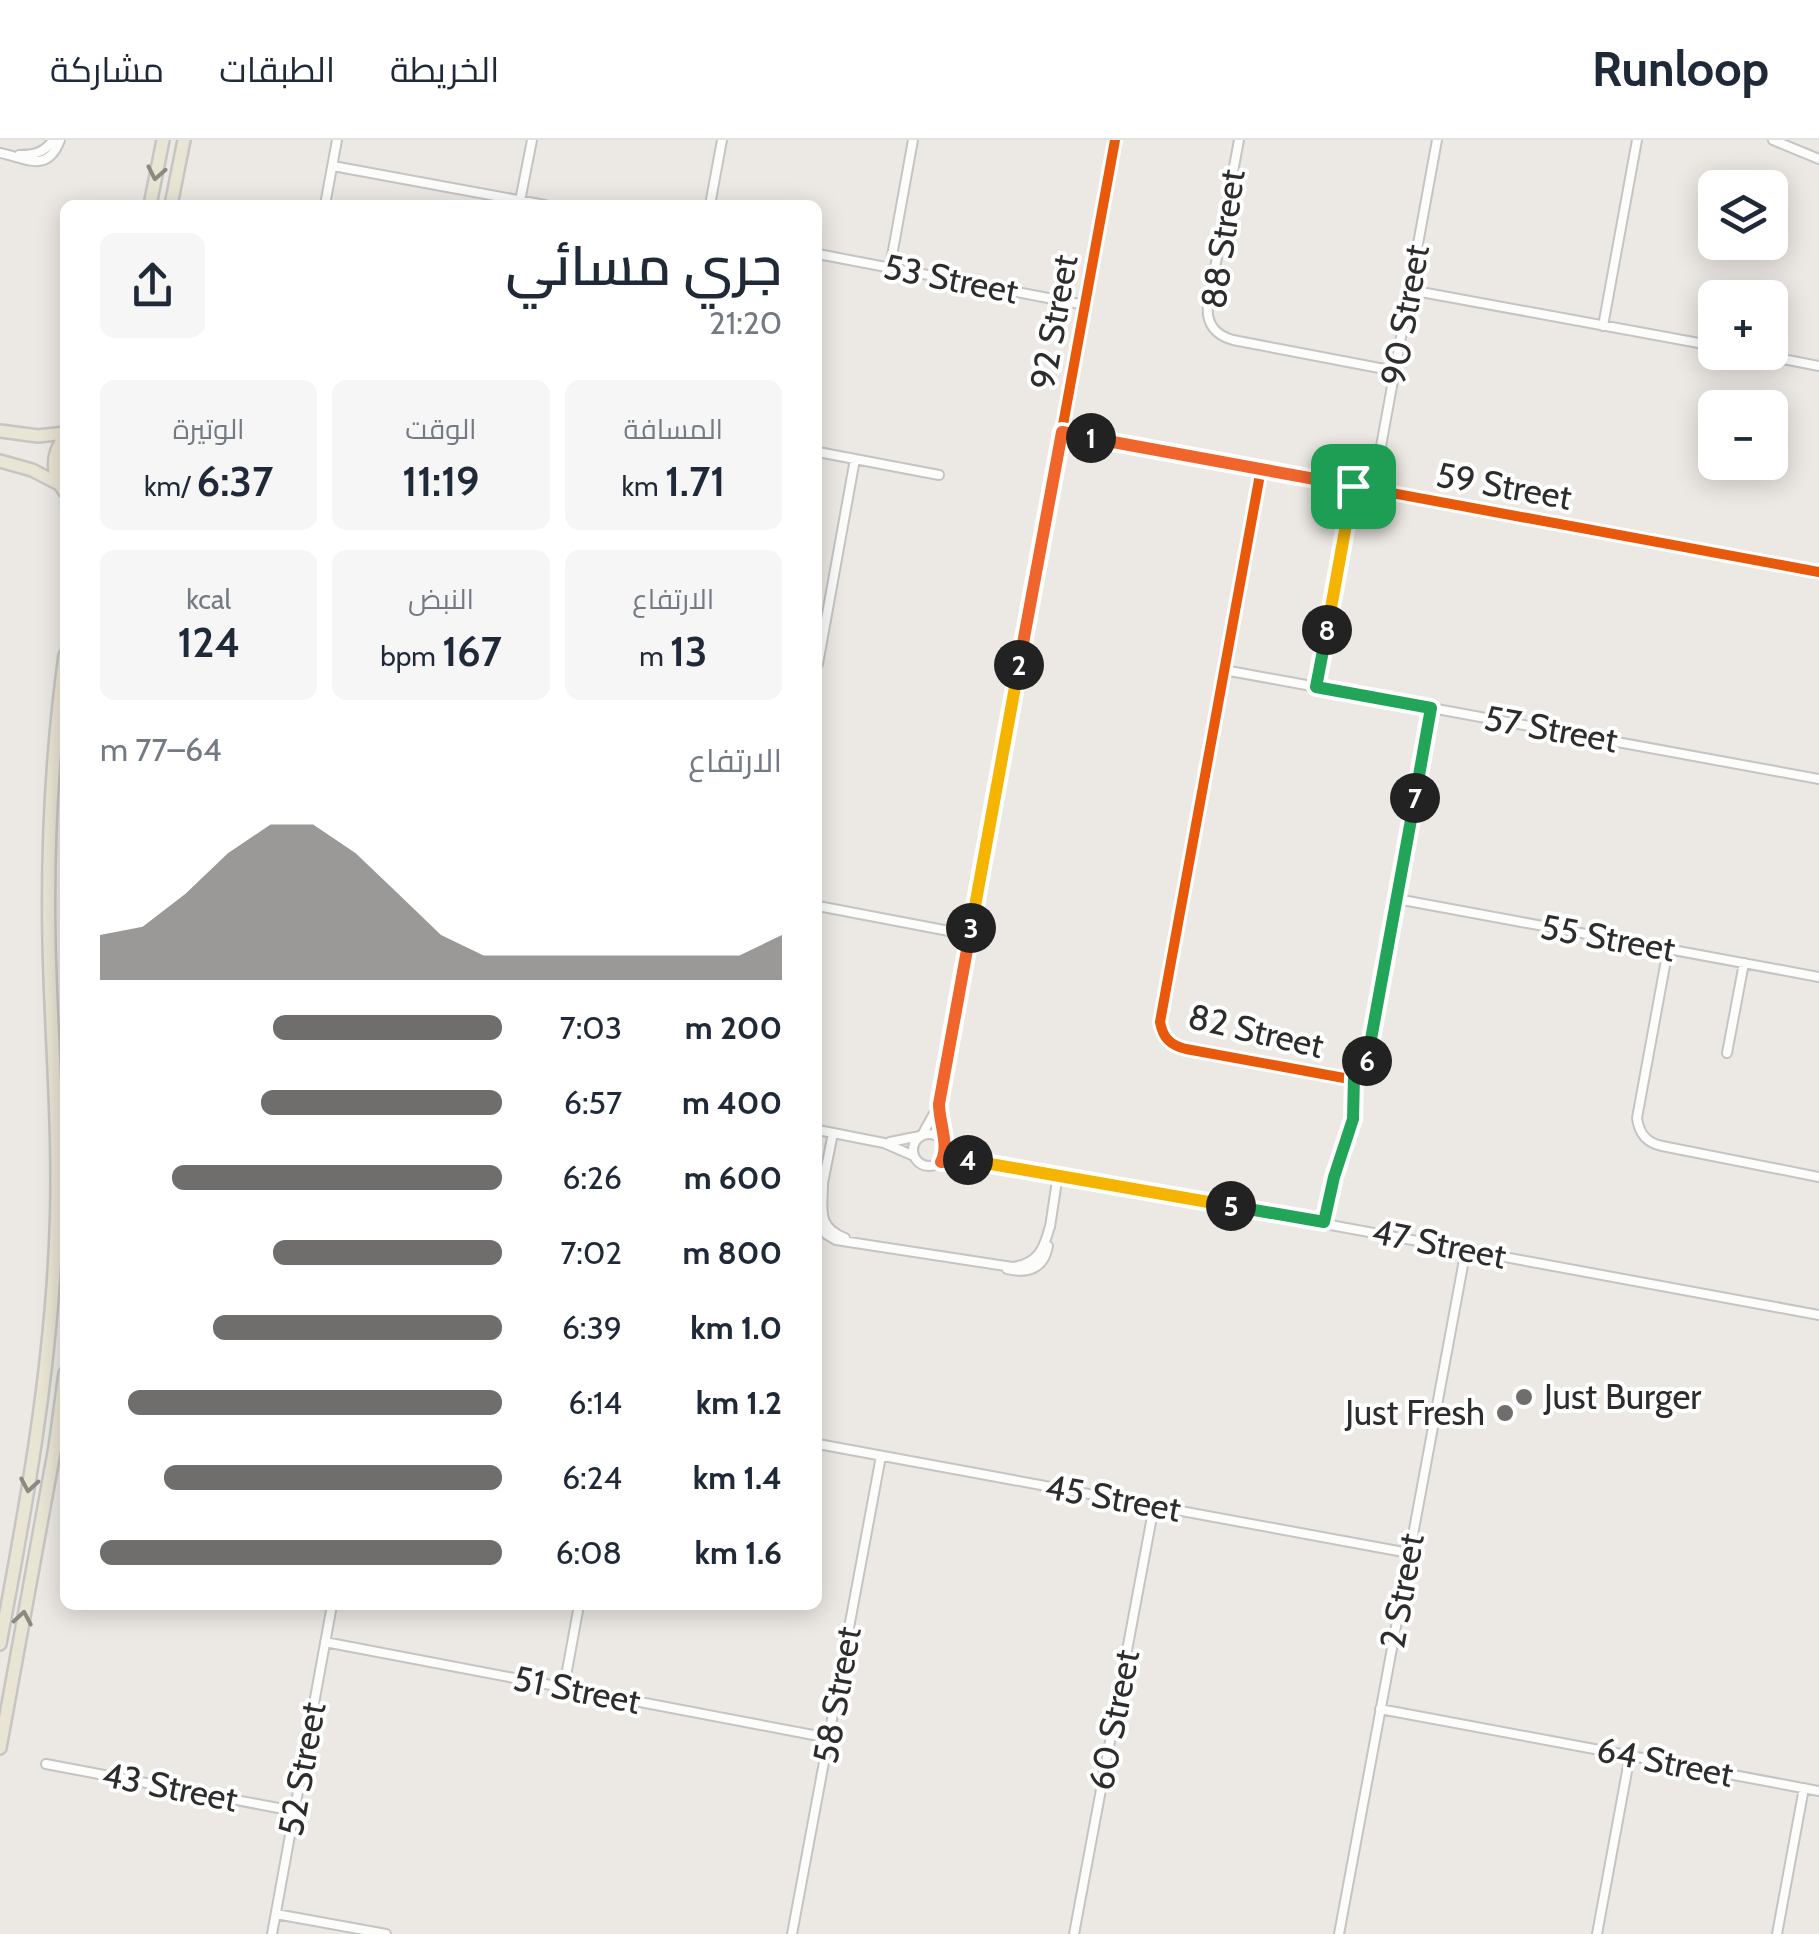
<!DOCTYPE html>
<html lang="ar">
<head>
<meta charset="utf-8">
<style>
	body { margin:0; font-family:Cabin,Cairo,sans-serif; background:#f6f6f7; color:#1f2937; direction:rtl; height:100vh; display:flex; flex-direction:column; font-size:38px; white-space:nowrap }
	* { box-sizing:border-box; margin:0 }
	p { font-size:32px; color:#747a83 }
	.icon { flex:none; width:55px; height:55px; fill:none; stroke:currentColor; stroke-width:2; stroke-linecap:round; stroke-linejoin:round }
	.map { position:relative; flex:1; overflow:hidden; direction:ltr }
	.drawer { position:absolute; left:60px; top:60px; width:762px; height:1410px; display:flex; flex-direction:column; background:#fff; border-radius:15px; box-shadow:0 5px 25px #0003; direction:rtl }
	.drawer>* { flex:none }
	.fabs { position:absolute; left:1698px; top:30px; display:grid; gap:20px }
	.fabs a { display:grid; place-items:center; width:90px; height:90px; border-radius:15px; background:#fff; box-shadow:0 5px 25px #0003; font-size:50px }
	.pin { position:absolute; display:grid; place-items:center; width:85px; height:85px; color:#fff; margin:-42px; border-radius:20px; box-shadow:0 5px 15px #0006 }
	.km { position:absolute; width:50px; height:50px; margin:-25px; border-radius:50%; background:#222; color:#fff; font-size:28px; line-height:50px; text-align:center }
	.round { display:grid; place-items:center; flex:none; width:105px; height:105px; border-radius:15px; background:#f6f6f7 }
	.headline { display:flex; align-items:center; justify-content:space-between; height:170px; padding:0 40px }
	h1 { font-size:55px; font-weight:600; line-height:75px }
	.stats { display:grid; grid-template-columns:repeat(3,1fr); gap:15px; height:170px; padding:10px 40px }
	.stats div { display:grid; align-content:center; border-radius:15px; background:#f6f6f7; text-align:center }
	.stats b { font-size:42px; font-weight:600 }
	.stats small { font-size:28px; font-weight:400 }
	.stats p { font-size:28px }
	.chart { height:280px; padding:20px 40px }
	.chart p { display:flex; justify-content:space-between }
	.chart svg { width:100%; height:180px; margin-top:10px; fill:#706e6d; opacity:.7 }
	ul { padding:0 40px; list-style:none; font-size:32px }
	li { display:grid; grid-template-columns:160px 120px 1fr; align-items:center; height:75px }
	li i { height:25px; border-radius:12px; background:#706e6d }
	header { display:flex; align-items:center; gap:60px; box-sizing:border-box; height:140px; padding:0 50px; background:#fff; border-bottom:2px solid #e0e1e3 }
	header strong { font-size:48px }
	nav { display:flex; gap:55px; margin-inline-start:auto; font-size:35px }
	.map>svg:first-child { display:block }
	.lines { fill:none; stroke-linecap:round; stroke-linejoin:round }
	.minor-casing { stroke:#c5c4c4; stroke-width:12 }
	.primary-casing { stroke:#c6c5c3; stroke-width:16 }
	.minor { stroke:#fcfcfb; stroke-width:8 }
	.primary { stroke:#e9e5d4; stroke-width:11 }
	.cycleway-casing { stroke:#fff; stroke-width:16 }
	.cycleway { stroke:#e8590c; stroke-width:10 }
	.oneway { stroke:#8b8980 }
	.split-1-casing { stroke:#fff; stroke-width:20 }
	.split-2-casing { stroke:#fff; stroke-width:20 }
	.split-3-casing { stroke:#fff; stroke-width:20 }
	.split-4-casing { stroke:#fff; stroke-width:20 }
	.split-5-casing { stroke:#fff; stroke-width:20 }
	.split-6-casing { stroke:#fff; stroke-width:20 }
	.split-7-casing { stroke:#fff; stroke-width:20 }
	.split-8-casing { stroke:#fff; stroke-width:20 }
	.split-9-casing { stroke:#fff; stroke-width:20 }
	.split-1 { stroke:#f0652b; stroke-width:12 }
	.split-2 { stroke:#f0652b; stroke-width:12 }
	.split-3 { stroke:#f5b400; stroke-width:12 }
	.split-4 { stroke:#f0652b; stroke-width:12 }
	.split-5 { stroke:#f5b400; stroke-width:12 }
	.split-6 { stroke:#22a559; stroke-width:12 }
	.split-7 { stroke:#22a559; stroke-width:12 }
	.split-8 { stroke:#22a559; stroke-width:12 }
	.split-9 { stroke:#f5b400; stroke-width:12 }
	.poi-dot { fill:#706e6d; stroke:#fff; stroke-width:4 }
	.labels { text-anchor:middle; stroke-width:8; stroke-linejoin:round; paint-order:stroke }
	.street-label { font-size:35px; fill:#2d2d2d; stroke:#fff }
	.poi-label { font-size:35px; fill:#2d2d2d; stroke:#fff; text-anchor:start }
</style>
</head>
<body>
<header>
<strong>Runloop</strong>
<nav><a>الخريطة</a><a>الطبقات</a><a>مشاركة</a></nav>
</header>
<div class="map">
<svg width="1819" height="1794" viewBox="0 0 1819 1794">
	<rect width="100%" height="100%" fill="#ece8e3"/>
	<g class="lines">
		<defs>
			<path id="minor" d="M1239,0L1208,165C1206,183 1215,195 1233,200L1395,231
				M1773,0L1819,19
				M0,13C26,18 47,34 60,0
				M19,15C34,15 44,13 53,0
				M333,26L545,65
				M520,61L532,0
				M325,65L337,0
				M710,65L722,0
				M818,114L1085,165
				M890,127L913,0
				M1410,150L1715,206
				M1603,186L1637,0
				M1747,212L1819,226
				M1062,292L1819,432
				M818,312L939,335
				M1261,329L1160,882C1163,898 1170,905 1186,909L1344,938C1359,934 1366,928 1369,913L1431,568
				M1373,350L1437,0
				M818,524L855,319
				M1224,530L1819,639
				M1316,547L1353,346
				M1397,759L1819,837
				M818,766L970,795
				M1668,809L1637,978C1639,994 1647,1003 1662,1006L1819,1037
				M1727,913L1744,823
				M818,990L884,1003L914,1016
				M913 1010a16 16 0 1 1 32 0a16 16 0 1 1-32 0Z
				M922,995L937,968
				M943,1001L939,964L1115,0
				M890,1002L920,996
				M946,1004L974,1018
				M941,1022L978,1020L1819,1175
				M823,1044C823,1070 816,1086 845,1098
				M822,1048L833,993
				M818,1083L826,1094L836,1100L1012,1127C1038,1124 1044,1109 1050,1086
				M1324,1083L1333,1037L1353,979L1354,936
				M1050,1087L1058,1034
				M1007,1129C1027,1134 1044,1129 1048,1106
				M818,1304L1409,1413
				M325,1502L829,1598
				M564,1547L579,1465
				M1380,1569L1819,1651
				M46,1624L294,1671
				M276,1774L386,1794
				M272,1794L332,1465
				M792,1794L881,1316
				M1074,1794L1154,1366
				M1339,1794L1466,1109
				M1597,1794L1630,1615
				M1777,1794L1804,1648"/>
			<path id="primary" d="M150,65L163,0
				M171,65L184,0
				M0,291L38,296L65,293
				M65,296C51,315 51,334 65,352
				M0,321L32,330L59,344
				M0,1504C26,1367 51,1231 56,1091C60,995 51,899 49,803C47,707 52,610 65,515
				M0,1608L55,1307L65,1233"/>
		</defs>
		<use href="#minor" class="minor-casing"/>
		<use href="#primary" class="primary-casing"/>
		<use href="#minor" class="minor"/>
		<use href="#primary" class="primary"/>
		<defs>
			<path id="cycleway" d="M1062,292L1819,432
				M1261,329L1160,882C1163,898 1170,905 1186,909L1344,938C1359,934 1366,928 1369,913L1431,568
				M943,1001L939,964L1115,0"/>
		</defs>
		<use href="#cycleway" class="cycleway-casing"/>
		<use href="#cycleway" class="cycleway"/>
	</g>
	<defs><path id="oneway-chevron" d="M-2-3.5L2.5 0L-2 3.5" fill="none" stroke-width="1.6" stroke-linecap="round" stroke-linejoin="round" transform="scale(2.5)"/></defs>
	<g class="oneway">
		<use href="#oneway-chevron" transform="translate(156 33) rotate(101)"/>
		<use href="#oneway-chevron" transform="translate(29 1345) rotate(100)"/>
		<use href="#oneway-chevron" transform="translate(23 1478) rotate(-80)"/>
	</g>
	<g class="lines">
		<defs>
			<path id="split-1" d="M1091,298L1353,346"/>
			<path id="split-2" d="M1019,525L1062,292L1091,298"/>
			<path id="split-3" d="M971,788L1019,525"/>
			<path id="split-4" d="M968,1020L941,1022C950,1007 939,982 939,964L971,788"/>
			<path id="split-5" d="M968,1020L1231,1066"/>
			<path id="split-6" d="M1231,1066L1324,1082L1334,1037L1353,979L1354,936L1362,930L1367,921"/>
			<path id="split-7" d="M1367,921L1415,658"/>
			<path id="split-8" d="M1327,490L1316,547L1431,568L1415,658"/>
			<path id="split-9" d="M1327,490L1353,346"/>
		</defs>
		<use href="#split-1" class="split-1-casing"/>
		<use href="#split-2" class="split-2-casing"/>
		<use href="#split-3" class="split-3-casing"/>
		<use href="#split-4" class="split-4-casing"/>
		<use href="#split-5" class="split-5-casing"/>
		<use href="#split-6" class="split-6-casing"/>
		<use href="#split-7" class="split-7-casing"/>
		<use href="#split-8" class="split-8-casing"/>
		<use href="#split-9" class="split-9-casing"/>
		<use href="#split-1" class="split-1"/>
		<use href="#split-2" class="split-2"/>
		<use href="#split-3" class="split-3"/>
		<use href="#split-4" class="split-4"/>
		<use href="#split-5" class="split-5"/>
		<use href="#split-6" class="split-6"/>
		<use href="#split-7" class="split-7"/>
		<use href="#split-8" class="split-8"/>
		<use href="#split-9" class="split-9"/>
	</g>
	<g class="poi-dot">
		<circle cx="1524" cy="1257" r="10"/>
		<circle cx="1505" cy="1273" r="10"/>
	</g>
	<g class="labels">
		<g class="street-label">
			<text transform="translate(1223 99) rotate(-82)" y="12">88 Street</text>
			<text transform="translate(951 139) rotate(11)" y="12">53 Street</text>
			<text transform="translate(1405 175) rotate(-80)" y="12">90 Street</text>
			<text transform="translate(1054 182) rotate(-80)" y="12">92 Street</text>
			<text transform="translate(1504 346) rotate(10)" y="12">59 Street</text>
			<text transform="translate(1551 589) rotate(10)" y="12">57 Street</text>
			<text transform="translate(1608 798) rotate(10)" y="12">55 Street</text>
			<text transform="translate(1256 891) rotate(13)" y="12">82 Street</text>
			<text transform="translate(1439 1104) rotate(11)" y="12">47 Street</text>
			<text transform="translate(1113 1358) rotate(10)" y="12">45 Street</text>
			<text transform="translate(1402 1451) rotate(-80)" y="12">2 Street</text>
			<text transform="translate(577 1550) rotate(11)" y="12">51 Street</text>
			<text transform="translate(837 1555) rotate(-80)" y="12">58 Street</text>
			<text transform="translate(1114 1580) rotate(-79)" y="12">60 Street</text>
			<text transform="translate(1665 1622) rotate(11)" y="12">64 Street</text>
			<text transform="translate(302 1629) rotate(-80)" y="12">52 Street</text>
			<text transform="translate(170 1647) rotate(11)" y="12">43 Street</text>
		</g>
		<g class="poi-label">
			<text x="1544" y="1269">Just Burger</text>
			<text x="1485" y="1285" text-anchor="end">Just Fresh</text>
		</g>
	</g>
</svg>
<div class="fabs">
<a><svg class="icon" aria-label="layers" viewBox="0 0 24 24"><path d="M12 4l9 5-9 5-9-5zM3 14l9 5 9-5"/></svg></a>
<a>+</a>
<a>−</a>
</div>
<div class="pin" style="left:1353px;top:346px;background:#1e9e55"><svg class="icon" aria-label="arrive" viewBox="0 0 24 24"><path d="M6 21V4h12l-3 4 3 4H6"/></svg></div>
<b class="km" style="left:1091px;top:298px">1</b>
<b class="km" style="left:1019px;top:525px">2</b>
<b class="km" style="left:971px;top:788px">3</b>
<b class="km" style="left:968px;top:1020px">4</b>
<b class="km" style="left:1231px;top:1066px">5</b>
<b class="km" style="left:1367px;top:921px">6</b>
<b class="km" style="left:1415px;top:658px">7</b>
<b class="km" style="left:1327px;top:490px">8</b>
<section class="drawer">
<div class="headline"><div><h1>جري مسائي</h1><p>21:20</p></div><a class="round"><svg class="icon" aria-label="share" viewBox="0 0 24 24"><path d="M12 15V3M7 8l5-5 5 5M5 13v7h14v-7"/></svg></a></div>
<div class="stats">
<div><p>المسافة</p><b>1.71<small> km</small></b></div>
<div><p>الوقت</p><b>11:19</b></div>
<div><p>الوتيرة</p><b>6:37<small> /km</small></b></div>
</div>
<div class="stats">
<div><p>الارتفاع</p><b>13<small> m</small></b></div>
<div><p>النبض</p><b>167<small> bpm</small></b></div>
<div><p>kcal</p><b>124</b></div>
</div>
<div class="chart"><p><span>الارتفاع</span>64–77 m</p>
<svg viewBox="0 0 160 44" preserveAspectRatio="none"><path d="M0 44V33L10 31L20 23L30 13L40 6L50 6L60 13L70 23L80 33L90 38L100 38L110 38L120 38L130 38L140 38L150 38L160 33V44z"/></svg>
</div>
<ul>
<li><b>200 m</b>7:03<i style="width:57%"></i></li>
<li><b>400 m</b>6:57<i style="width:60%"></i></li>
<li><b>600 m</b>6:26<i style="width:82%"></i></li>
<li><b>800 m</b>7:02<i style="width:57%"></i></li>
<li><b>1.0 km</b>6:39<i style="width:72%"></i></li>
<li><b>1.2 km</b>6:14<i style="width:93%"></i></li>
<li><b>1.4 km</b>6:24<i style="width:84%"></i></li>
<li><b>1.6 km</b>6:08<i style="width:100%"></i></li>
</ul>
</section>
</div>
</body>
</html>
